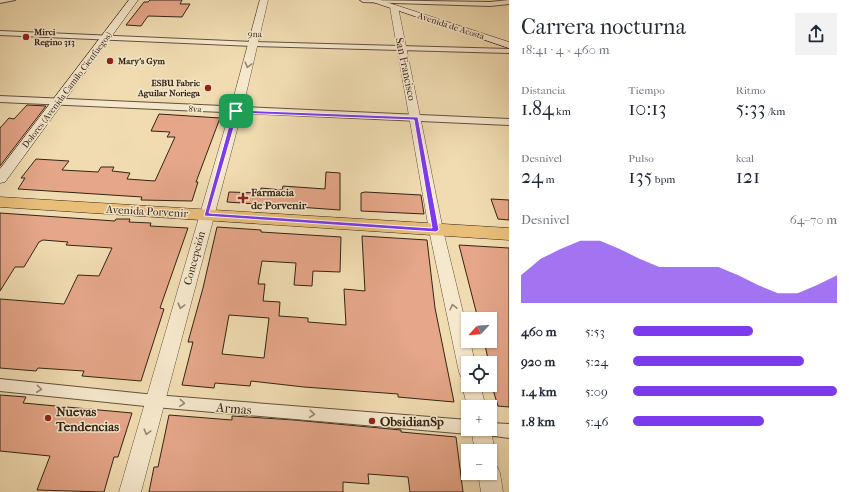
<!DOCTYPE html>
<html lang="es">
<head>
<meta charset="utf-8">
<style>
	body { margin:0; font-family:"IM FELL French Canon",serif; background:#f2f2f3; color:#1f2937; height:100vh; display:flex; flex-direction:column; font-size:15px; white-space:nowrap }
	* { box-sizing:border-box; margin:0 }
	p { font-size:13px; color:#747a83 }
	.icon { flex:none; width:22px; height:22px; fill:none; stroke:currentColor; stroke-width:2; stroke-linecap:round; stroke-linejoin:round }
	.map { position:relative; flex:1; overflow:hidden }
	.sheet { display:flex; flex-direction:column; background:#fff; width:340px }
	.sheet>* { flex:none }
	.needle { width:26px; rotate:244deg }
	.fabs { position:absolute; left:461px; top:312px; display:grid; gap:8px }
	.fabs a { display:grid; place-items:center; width:36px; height:36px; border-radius:0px; background:#fff; box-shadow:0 1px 3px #0004; font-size:20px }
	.pin { position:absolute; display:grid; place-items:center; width:34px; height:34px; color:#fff; margin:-17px; border-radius:8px; box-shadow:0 2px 6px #0006 }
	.round { display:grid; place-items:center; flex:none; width:42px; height:42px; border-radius:0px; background:#f2f2f3 }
	.overview { display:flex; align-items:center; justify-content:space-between; height:68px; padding:0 12px }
	h1 { font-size:22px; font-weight:600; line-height:30px }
	.metrics { display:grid; grid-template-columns:repeat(3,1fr); gap:6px; height:68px; padding:4px 12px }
	.metrics div { display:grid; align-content:center }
	.metrics b { font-size:20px; font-weight:600 }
	.metrics small { font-size:11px; font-weight:400 }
	.metrics p { font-size:11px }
	.chart { height:112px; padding:8px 12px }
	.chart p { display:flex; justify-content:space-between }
	.chart svg { width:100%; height:72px; margin-top:4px; fill:#7c3aed; opacity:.7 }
	ul { padding:0 12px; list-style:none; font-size:13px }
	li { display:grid; grid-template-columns:64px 48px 1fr; align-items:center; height:30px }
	li i { height:10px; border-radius:5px; background:#7c3aed }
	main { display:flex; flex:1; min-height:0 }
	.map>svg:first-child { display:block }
	.building { fill:#e5a689; stroke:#332416; fill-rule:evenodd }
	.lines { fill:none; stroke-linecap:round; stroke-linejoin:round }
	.minor-casing { stroke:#62523d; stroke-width:2 }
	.tertiary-casing { stroke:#62523d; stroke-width:1 }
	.secondary-casing { stroke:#332416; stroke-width:1 }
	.primary-casing { stroke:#332416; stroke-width:1 }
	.minor { fill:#f6e8cd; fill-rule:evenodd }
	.tertiary { fill:#f6e8cd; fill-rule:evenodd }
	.secondary { fill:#f6e8cd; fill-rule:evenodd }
	.primary { fill:#e8be79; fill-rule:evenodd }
	.oneway { stroke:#948672 }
	.route { fill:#7c3aed; stroke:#fff; fill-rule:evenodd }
	.poi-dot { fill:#8f2418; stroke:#f6e8cd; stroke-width:1.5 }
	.labels { text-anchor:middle; stroke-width:3; stroke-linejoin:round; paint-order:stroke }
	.far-street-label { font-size:9px; fill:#332416; stroke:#f6e8cd }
	.far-poi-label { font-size:9px; font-weight:bold; fill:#332416; stroke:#f6e8cd; text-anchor:start }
	.street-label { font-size:11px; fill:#332416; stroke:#f6e8cd }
	.poi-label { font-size:11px; font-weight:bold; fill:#332416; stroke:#f6e8cd; text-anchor:start }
	.near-street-label { font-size:13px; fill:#332416; stroke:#f6e8cd }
	.near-poi-label { font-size:13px; font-weight:bold; fill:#332416; stroke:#f6e8cd; text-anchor:start }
</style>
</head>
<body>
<main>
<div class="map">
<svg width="509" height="492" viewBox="0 0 509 492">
	<rect width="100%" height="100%" fill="#f1dcb2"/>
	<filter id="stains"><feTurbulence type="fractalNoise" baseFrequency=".005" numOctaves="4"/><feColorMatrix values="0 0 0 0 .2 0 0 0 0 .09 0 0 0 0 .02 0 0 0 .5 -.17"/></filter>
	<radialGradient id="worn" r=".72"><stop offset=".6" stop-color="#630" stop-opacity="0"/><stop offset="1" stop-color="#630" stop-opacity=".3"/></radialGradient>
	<path class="building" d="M150,0H182L180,4H190L182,17L148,16L141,26L126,25L144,2H148Z
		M27,105L46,106L0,166V128L9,118L14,119Z
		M159,114L220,118L196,182H198L192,201L141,200L142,197L18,189L25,178H21L36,159L69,161L62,170L98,172L101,167H114L112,171L130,173L127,179L155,181L175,137H167L170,132L151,131Z
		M326,172L340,173V210L227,202L229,192L260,193L261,188L282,190L283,186L325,189Z
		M365,192L421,195L424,214L361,211V193Z
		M491,199L509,200V220L498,219Z
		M0,213L115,221L116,219H130L129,222L151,223L150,226L188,228L160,308L164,309L141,381L82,376L84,371L38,368L36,371L0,368V299L64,304L78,275L99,276L112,248L66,245L68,242L43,240L39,242L24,267H15L0,291Z
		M217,227L261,230V232L341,237L340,272L313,271L312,286L294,285L296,263L262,261L258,284H265L263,301L280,302L279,316L308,318V322L346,325L344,289L365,291L362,236L427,240L435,308L454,402L398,397V394L304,387L251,381L250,386L215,383L214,388L182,385L193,342H188L203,288ZM229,315L269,318L264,358L222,354Z
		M459,245L509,248V407L498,406L490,380V363H489L484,341H490V319H478Z
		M0,395L26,397L23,403L132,413L118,457H114L104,492L37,490L50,456L0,451Z
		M169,415L232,420V416L294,420L401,430V432L456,437L463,492H410L408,477L368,474L369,484L343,482V492H149L154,467H158Z"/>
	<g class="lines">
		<defs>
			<path id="minor" d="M0,0H15L0,3Z
				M360,0L490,2L509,0V4L490,6L363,2Z
				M0,31L253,42L509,49V53L253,46L0,35Z
				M0,96L509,119V125L0,102Z
				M0,379L155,395L468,420V429H475L474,432L468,434L155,407L0,391Z
				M490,423L509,424V438L480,434L478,429H490Z"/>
			<path id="tertiary" d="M260,0H268L242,111L141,492H119L230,111Z
				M391,5L398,7L443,230L468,333V341H470L475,363H468V385H480L486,407H468V410L462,385L464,380L468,379L461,377L459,372L429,230L390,7Z
				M490,427L495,451L490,458V451H475L471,429H490Z
				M490,464L497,466L500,473L503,492H481L478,473H490Z"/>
			<path id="secondary" d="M129,0H138L5,182L0,183V169Z
				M367,0H380L509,42V48Z"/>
			<path id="primary" d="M0,197L509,228V240L0,207Z"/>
		</defs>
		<use href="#minor" class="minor-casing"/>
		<use href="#tertiary" class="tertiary-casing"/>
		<use href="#secondary" class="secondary-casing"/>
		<use href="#primary" class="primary-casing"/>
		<use href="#minor" class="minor"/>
		<use href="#tertiary" class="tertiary"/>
		<use href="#secondary" class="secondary"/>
		<use href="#primary" class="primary"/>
	</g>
	<defs><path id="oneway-chevron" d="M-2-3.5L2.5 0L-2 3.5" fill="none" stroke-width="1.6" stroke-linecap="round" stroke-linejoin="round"/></defs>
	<g class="oneway">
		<use href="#oneway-chevron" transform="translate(248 65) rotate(105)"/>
		<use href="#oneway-chevron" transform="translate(181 306) rotate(105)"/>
		<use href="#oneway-chevron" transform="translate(453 307) rotate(-103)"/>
		<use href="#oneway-chevron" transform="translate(39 389) rotate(6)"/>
		<use href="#oneway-chevron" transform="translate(182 403) rotate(5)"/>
		<use href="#oneway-chevron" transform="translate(312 414) rotate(5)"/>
		<use href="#oneway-chevron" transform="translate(147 432) rotate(105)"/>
	</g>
	<path class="route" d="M236,110L418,117L439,230L436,232L204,216L233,111ZM238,113L414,120L432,228L209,213Z"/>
	<g class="poi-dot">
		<circle cx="26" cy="37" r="4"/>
		<circle cx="110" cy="61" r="4"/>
		<circle cx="208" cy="88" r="4"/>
		<path d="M241 192h4v4h4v4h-4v4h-4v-4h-4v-4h4z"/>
		<circle cx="48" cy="418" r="4"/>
		<circle cx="372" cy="421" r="4"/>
	</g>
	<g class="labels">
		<g class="far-street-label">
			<text transform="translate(451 26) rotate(18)" y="3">Avenida de Acosta</text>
			<text transform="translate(255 34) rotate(2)" y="3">9na</text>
			<text transform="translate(67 90) rotate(-53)" y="3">Dolores (Avenida Camilo Cienfuegos)</text>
			<text transform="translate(195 109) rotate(3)" y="3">8va</text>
		</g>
		<g class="far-poi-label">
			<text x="34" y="35">Mirci<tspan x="34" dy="10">Regino 313</tspan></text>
			<text x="118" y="64">Mary’s Gym</text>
			<text x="200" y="86" text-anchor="end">ESBU Fabric<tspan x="200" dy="10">Aguilar Noriega</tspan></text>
		</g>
		<g class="street-label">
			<text transform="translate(406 69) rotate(78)" y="4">San Francisco</text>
			<text transform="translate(147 211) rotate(3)" y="4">Avenida Porvenir</text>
			<text transform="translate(194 258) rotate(-75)" y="4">Concepción</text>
		</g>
		<g class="poi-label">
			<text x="251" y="196">Farmacia<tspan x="251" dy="13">de Porvenir</tspan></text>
		</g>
		<g class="near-street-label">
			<text transform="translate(234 408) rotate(5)" y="5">Armas</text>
		</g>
		<g class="near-poi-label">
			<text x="56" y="416">Nuevas<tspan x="56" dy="15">Tendencias</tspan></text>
			<text x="380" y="426">ObsidianSp</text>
		</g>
	</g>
	<rect width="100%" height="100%" filter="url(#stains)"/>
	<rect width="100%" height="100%" fill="url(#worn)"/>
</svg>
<div class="fabs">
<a><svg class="needle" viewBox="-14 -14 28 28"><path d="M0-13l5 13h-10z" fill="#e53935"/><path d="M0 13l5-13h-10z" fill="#747a83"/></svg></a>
<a><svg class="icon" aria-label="locate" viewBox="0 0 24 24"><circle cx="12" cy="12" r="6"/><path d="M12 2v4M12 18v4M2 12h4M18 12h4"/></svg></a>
<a>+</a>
<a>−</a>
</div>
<div class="pin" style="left:236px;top:111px;background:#1e9e55"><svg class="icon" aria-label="arrive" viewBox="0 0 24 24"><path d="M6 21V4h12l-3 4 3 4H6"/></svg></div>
</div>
<section class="sheet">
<div class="overview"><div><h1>Carrera nocturna</h1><p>18:41 · 4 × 460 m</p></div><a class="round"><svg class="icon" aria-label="share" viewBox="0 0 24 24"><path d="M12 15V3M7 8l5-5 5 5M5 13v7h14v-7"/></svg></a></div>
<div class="metrics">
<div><p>Distancia</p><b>1.84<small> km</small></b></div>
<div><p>Tiempo</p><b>10:13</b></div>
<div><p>Ritmo</p><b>5:33<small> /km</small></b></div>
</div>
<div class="metrics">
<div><p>Desnivel</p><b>24<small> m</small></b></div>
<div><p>Pulso</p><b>135<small> bpm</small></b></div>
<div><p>kcal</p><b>121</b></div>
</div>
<div class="chart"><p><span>Desnivel</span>64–70 m</p>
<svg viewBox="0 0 160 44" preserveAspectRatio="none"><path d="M0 44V27L10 17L20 11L30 6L40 6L50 11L60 17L70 22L80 22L90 22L100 22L110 27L120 33L130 38L140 38L150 33L160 27V44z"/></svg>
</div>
<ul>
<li><b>460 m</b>5:53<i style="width:59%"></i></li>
<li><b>920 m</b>5:24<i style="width:84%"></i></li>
<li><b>1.4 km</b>5:09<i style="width:100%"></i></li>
<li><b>1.8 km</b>5:46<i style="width:64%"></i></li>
</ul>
</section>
</main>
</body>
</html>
